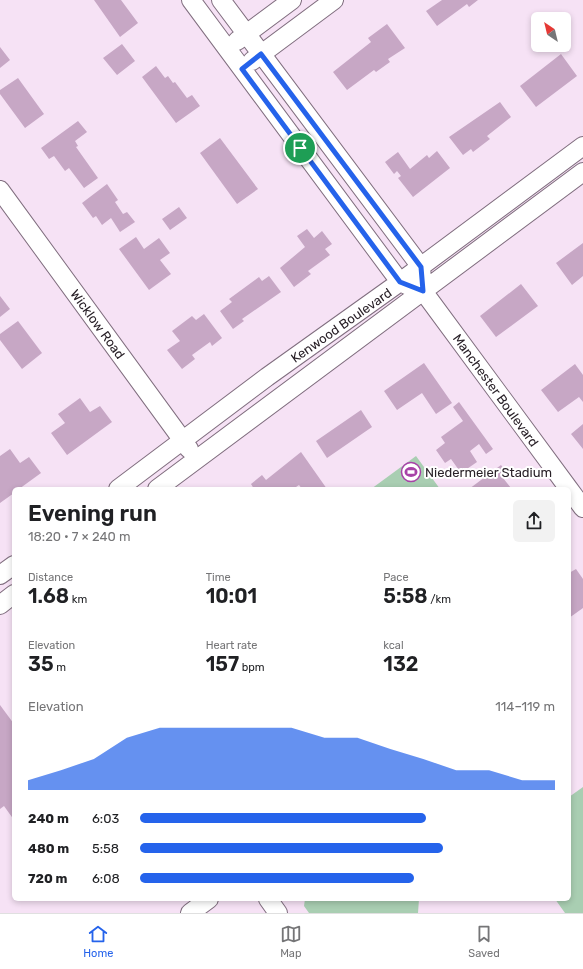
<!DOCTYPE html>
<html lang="en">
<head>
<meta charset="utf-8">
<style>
	body { margin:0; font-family:Rubik,sans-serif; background:#f2f2f2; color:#202124; height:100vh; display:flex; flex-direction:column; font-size:15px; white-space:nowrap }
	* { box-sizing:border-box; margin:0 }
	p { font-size:13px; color:#757577 }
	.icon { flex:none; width:22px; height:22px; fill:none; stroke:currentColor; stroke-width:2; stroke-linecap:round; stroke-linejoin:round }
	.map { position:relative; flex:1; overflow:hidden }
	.panel { position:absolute; left:12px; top:487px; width:559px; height:414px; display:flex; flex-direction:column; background:#fff; border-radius:6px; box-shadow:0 2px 6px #0003 }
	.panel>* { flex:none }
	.needle { width:26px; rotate:325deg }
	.controls { position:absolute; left:531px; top:12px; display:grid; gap:8px }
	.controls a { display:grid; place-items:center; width:40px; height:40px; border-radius:6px; background:#fff; box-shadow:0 2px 6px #0003; font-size:20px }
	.pin { position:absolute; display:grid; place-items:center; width:34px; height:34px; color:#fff; margin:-17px; border:2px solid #fff; border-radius:50%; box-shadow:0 1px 4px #0007 }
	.round { display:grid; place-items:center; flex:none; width:42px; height:42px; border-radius:6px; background:#f2f2f2 }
	.head { display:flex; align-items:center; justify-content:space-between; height:68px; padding:0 16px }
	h1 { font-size:22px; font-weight:600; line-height:30px }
	.figures { display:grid; grid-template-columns:repeat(3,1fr); gap:6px; height:68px; padding:4px 16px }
	.figures div { display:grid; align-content:center }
	.figures b { font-size:20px; font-weight:600 }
	.figures small { font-size:11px; font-weight:400 }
	.figures p { font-size:11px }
	.chart { height:112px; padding:8px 16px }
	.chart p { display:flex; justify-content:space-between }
	.chart svg { width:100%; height:72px; margin-top:4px; fill:#2563eb; opacity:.7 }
	ul { padding:0 16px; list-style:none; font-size:13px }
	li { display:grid; grid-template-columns:64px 48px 1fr; align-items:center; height:30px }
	li i { height:10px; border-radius:5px; background:#2563eb }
	.dock { display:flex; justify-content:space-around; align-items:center; height:56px; border-top:1px solid #e0e0e0; background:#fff; font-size:11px; color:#757577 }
	.dock a { display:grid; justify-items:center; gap:2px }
	.dock .active { color:#2563eb }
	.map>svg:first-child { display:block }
	.green { fill:#a9ceb2 }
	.building { fill:#c7a7c5 }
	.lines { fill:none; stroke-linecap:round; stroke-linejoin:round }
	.minor-casing { stroke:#806e7f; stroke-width:20 }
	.minor { stroke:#fff; stroke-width:18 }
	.route-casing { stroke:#fff; stroke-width:8 }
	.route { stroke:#2563eb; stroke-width:5 }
	.labels { text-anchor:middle; stroke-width:4; stroke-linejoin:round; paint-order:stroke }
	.street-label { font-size:13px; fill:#292128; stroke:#fff }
	.poi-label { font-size:13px; fill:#292128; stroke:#fff; text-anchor:start }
</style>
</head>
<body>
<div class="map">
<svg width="583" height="913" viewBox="0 0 583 913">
	<rect width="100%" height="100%" fill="#f6e2f5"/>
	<path class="green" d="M416,456L440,489H371Z
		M583,787V913H565L555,899H569V797Z
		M305,899H419L418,913H309L304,906Z"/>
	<path class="building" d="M94,0H121L138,23L120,37Z
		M442,0H478L469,7L467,4L437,26L426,11Z
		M387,24L405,48L388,59L390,62L376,72L374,70L347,90L333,72L371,42L368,38Z
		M122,44L135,61L117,75L103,58Z
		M0,47L10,60L0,68Z
		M561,54L577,76L536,107L520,86Z
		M156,66L165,78L168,76L173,83L175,82L187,98L192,95L200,106L176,123L142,77Z
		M18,78L44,114L25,128L0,94V90Z
		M500,102L511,117L487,136L490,139L473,152L471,149L463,155L449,137Z
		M78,121L87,132L75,141L78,146L76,147L98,178L84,188L69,168L65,171L54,156L49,159L41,148Z
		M220,138L258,189L237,204L200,153Z
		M437,151L450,168L413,197L398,178L401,176L397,171L394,174L385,162L398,152L410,169L427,155L429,158Z
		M107,184L118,200L115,202L123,214L127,212L135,222L120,232L111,218L102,225L96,216L93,218L82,203Z
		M179,207L187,218L170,230L162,219Z
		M307,229L314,238L322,231L332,244L325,249L330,255L308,271L311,274L294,287L280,268L305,247L297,236Z
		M136,237L144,249L159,238L170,253L160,260L171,274L149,290L119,249Z
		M583,243V276L572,285L556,263Z
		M269,276L281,292L242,319L244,321L233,329L220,311L232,302L229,299L259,277L262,281Z
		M521,284L538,306L496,337L480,316Z
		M0,296L10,309L0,317Z
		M204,314L222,338L212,346L210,342L192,355L195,359L182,369L167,350L180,341L172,331L192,316L196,320Z
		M18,321L42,353L22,369L0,340V334Z
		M424,363L452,403L436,414L422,393L397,410L384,391Z
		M575,364L583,375V402L579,397L558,412L541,390Z
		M80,398L90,412L100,406L112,422L67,455L51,433L65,423L58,414Z
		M459,402L493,449L486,454L479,444L470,451L477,462L461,473L451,459L445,463L436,450L445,443L441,437L463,421L453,407Z
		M361,410L372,427L327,458L316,441Z
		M583,424V449L571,434Z
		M10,449L20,463L29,457L41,473L19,489H14V493L0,503V456Z
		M301,452L327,489H302L299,485L293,489H254L251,484L262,475L266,480Z
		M501,465L508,475L503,478L511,488L469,489Z
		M576,569L583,579V608L569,618V573Z
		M0,705L14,724V820L4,806L0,809Z"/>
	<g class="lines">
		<defs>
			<path id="minor" d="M191,0L400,282L411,287
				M221,0L421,267L423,291L569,489
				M237,41L292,0
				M252,61L334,0
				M0,190L189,449
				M118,489L267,377L400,282L583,146
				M157,489L583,172
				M569,489L583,508
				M0,575L14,565
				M0,605L14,594
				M268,899L278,913
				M190,913L209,899"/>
		</defs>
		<use href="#minor" class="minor-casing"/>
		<use href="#minor" class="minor"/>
	</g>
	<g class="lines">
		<defs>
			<path id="route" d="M261,54L421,267L423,291L400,282L242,69Z"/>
		</defs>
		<use href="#route" class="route-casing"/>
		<use href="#route" class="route"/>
	</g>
	<defs>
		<symbol id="stadium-ring" viewBox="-11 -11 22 22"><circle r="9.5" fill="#fff" stroke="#a742a7" stroke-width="1.5"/><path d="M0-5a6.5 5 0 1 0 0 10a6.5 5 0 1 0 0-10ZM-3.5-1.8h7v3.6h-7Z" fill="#a742a7"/></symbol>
	</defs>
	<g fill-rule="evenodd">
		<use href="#stadium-ring" x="400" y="461" width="22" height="22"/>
	</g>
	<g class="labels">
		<g class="street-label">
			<text transform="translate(98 324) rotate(54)" y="5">Wicklow Road</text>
			<text transform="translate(341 325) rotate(-35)" y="5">Kenwood Boulevard</text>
			<text transform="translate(496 390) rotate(54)" y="5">Manchester Boulevard</text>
		</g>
		<g class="poi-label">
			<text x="425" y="477">Niedermeier Stadium</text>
		</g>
	</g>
</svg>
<div class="controls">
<a><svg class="needle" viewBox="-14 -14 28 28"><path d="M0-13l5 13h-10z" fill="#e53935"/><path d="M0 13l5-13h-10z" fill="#757577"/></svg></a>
</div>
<div class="pin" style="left:300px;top:148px;background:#1e9e55"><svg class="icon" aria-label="arrive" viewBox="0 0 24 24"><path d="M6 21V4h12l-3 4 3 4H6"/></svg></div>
<section class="panel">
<div class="head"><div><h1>Evening run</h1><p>18:20 · 7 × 240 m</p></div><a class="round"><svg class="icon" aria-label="share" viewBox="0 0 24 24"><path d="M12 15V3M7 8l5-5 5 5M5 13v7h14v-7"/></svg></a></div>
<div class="figures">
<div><p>Distance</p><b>1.68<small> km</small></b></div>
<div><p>Time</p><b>10:01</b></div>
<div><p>Pace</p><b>5:58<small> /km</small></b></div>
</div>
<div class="figures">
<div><p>Elevation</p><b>35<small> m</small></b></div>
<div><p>Heart rate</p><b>157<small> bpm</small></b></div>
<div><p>kcal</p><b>132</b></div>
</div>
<div class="chart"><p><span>Elevation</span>114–119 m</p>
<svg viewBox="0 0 160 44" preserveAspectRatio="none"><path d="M0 44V38L10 32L20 25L30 12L40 6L50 6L60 6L70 6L80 6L90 12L100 12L110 19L120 25L130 32L140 32L150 38L160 38V44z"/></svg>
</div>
<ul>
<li><b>240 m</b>6:03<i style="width:69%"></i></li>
<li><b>480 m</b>5:58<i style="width:73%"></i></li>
<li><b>720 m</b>6:08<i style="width:66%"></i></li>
</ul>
</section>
</div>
<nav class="dock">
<a class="active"><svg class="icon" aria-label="home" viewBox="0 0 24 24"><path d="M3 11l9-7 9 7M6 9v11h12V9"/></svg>Home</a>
<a><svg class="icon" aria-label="map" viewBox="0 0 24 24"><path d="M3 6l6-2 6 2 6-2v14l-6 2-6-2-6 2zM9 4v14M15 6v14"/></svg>Map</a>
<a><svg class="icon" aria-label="saved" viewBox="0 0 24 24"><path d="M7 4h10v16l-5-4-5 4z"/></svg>Saved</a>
</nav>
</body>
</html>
